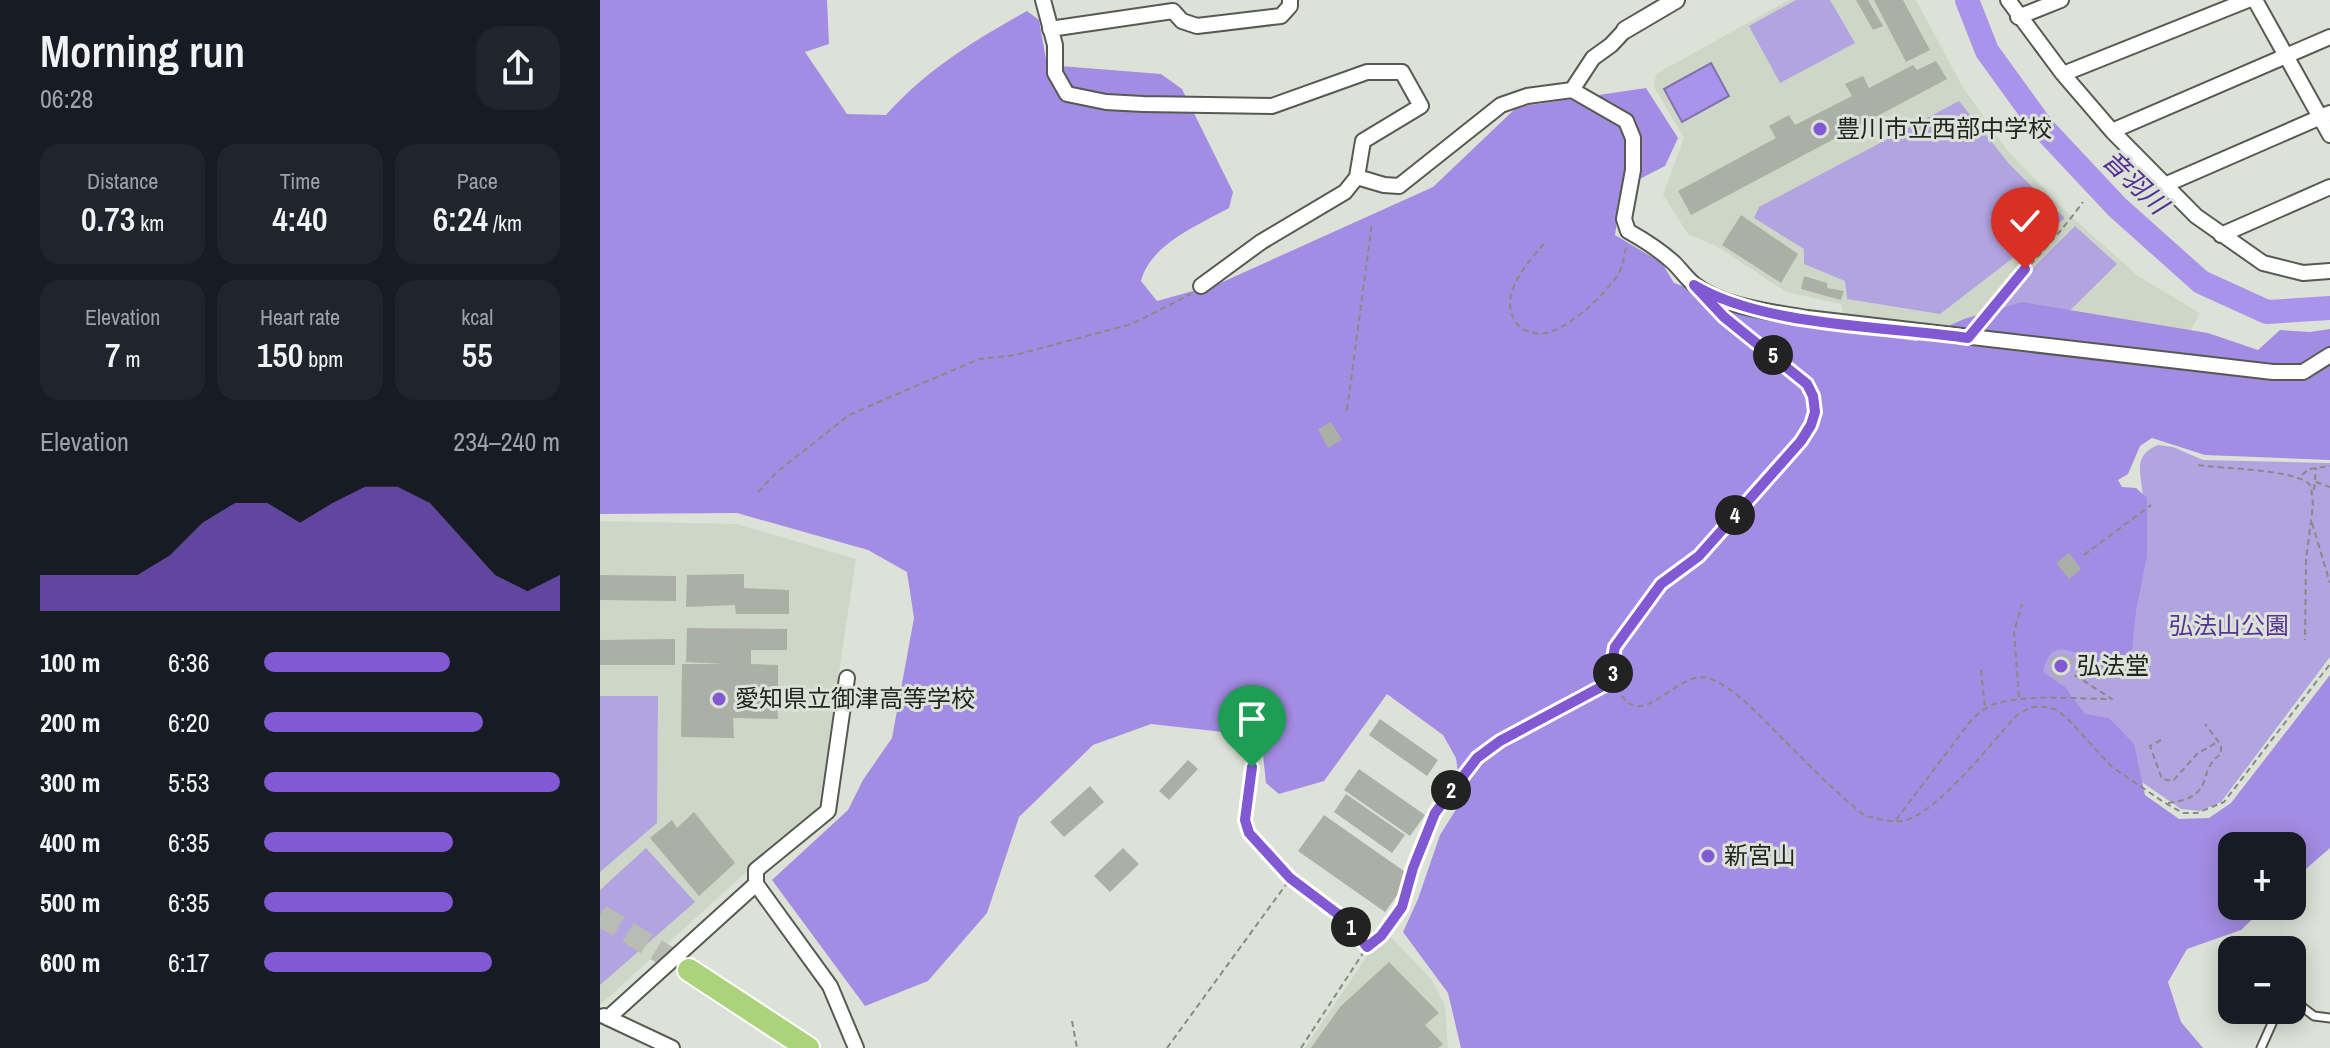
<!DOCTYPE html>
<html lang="en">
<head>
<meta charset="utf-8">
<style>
	body { margin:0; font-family:"Archivo Narrow","Noto Sans JP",sans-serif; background:#20242c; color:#f1f3f6; height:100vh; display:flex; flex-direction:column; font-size:30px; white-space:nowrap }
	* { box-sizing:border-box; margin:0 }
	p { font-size:26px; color:#9ea1a6 }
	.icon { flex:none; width:44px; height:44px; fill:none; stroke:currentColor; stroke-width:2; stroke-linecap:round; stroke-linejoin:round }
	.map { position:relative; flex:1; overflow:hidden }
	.details { display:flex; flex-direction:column; background:#171b24; width:600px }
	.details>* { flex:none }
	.tools { position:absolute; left:1618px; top:832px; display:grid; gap:16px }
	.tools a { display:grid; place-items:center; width:88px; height:88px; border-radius:16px; background:#171b24; box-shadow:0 4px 20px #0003; font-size:40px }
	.pin { position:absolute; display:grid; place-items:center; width:68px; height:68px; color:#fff; margin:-82px -34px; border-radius:50% 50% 50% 0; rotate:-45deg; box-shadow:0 0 8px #0007 }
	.pin .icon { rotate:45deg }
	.km { position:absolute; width:40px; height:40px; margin:-20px; border-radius:50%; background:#222; color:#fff; font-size:22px; line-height:40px; text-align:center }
	.round { display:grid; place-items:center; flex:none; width:84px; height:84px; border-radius:24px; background:#20242c }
	.summary { display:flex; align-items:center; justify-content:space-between; height:136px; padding:0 40px }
	h1 { font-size:44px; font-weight:600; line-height:60px }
	.figures { display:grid; grid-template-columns:repeat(3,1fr); gap:12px; height:136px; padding:8px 40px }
	.figures div { display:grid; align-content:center; border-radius:20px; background:#20242c; text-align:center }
	.figures b { font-size:34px; font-weight:600 }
	.figures small { font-size:22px; font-weight:400 }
	.figures p { font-size:22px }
	.chart { height:224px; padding:16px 40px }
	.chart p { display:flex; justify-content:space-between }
	.chart svg { width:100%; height:144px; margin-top:8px; fill:#8159d3; opacity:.7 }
	ul { padding:0 40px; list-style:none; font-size:26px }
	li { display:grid; grid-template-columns:128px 96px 1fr; align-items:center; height:60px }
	li i { height:20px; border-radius:10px; background:#8159d3 }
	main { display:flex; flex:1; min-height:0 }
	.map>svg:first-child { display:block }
	.built { fill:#ced7c7 }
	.green { fill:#b2a4e0 }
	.forest { fill:#a38ce3 }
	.water { fill:#aa93eb; stroke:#8172ae; stroke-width:2 }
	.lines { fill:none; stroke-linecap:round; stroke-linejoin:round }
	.river { stroke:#aa93eb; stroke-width:24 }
	.building { fill:#abafa6 }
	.trunk-tunnel { stroke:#b8bcb3; stroke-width:22; stroke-dasharray:22 11; stroke-linecap:butt }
	.service-casing { stroke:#565a52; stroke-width:11 }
	.minor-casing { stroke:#565a52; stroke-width:18 }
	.tertiary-casing { stroke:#565a52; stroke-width:20 }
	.trunk-casing { stroke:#fff; stroke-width:26 }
	.path { stroke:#878b84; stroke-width:2; stroke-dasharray:6 4; stroke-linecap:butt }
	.service { stroke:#fff; stroke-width:7 }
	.minor { stroke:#fff; stroke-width:14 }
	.tertiary { stroke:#fff; stroke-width:16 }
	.trunk { stroke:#aad37c; stroke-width:22 }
	.route-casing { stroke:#fff; stroke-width:16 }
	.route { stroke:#8159d3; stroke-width:10 }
	.poi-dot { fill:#8159d3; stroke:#dde2d8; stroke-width:3 }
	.labels { text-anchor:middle; stroke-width:6; stroke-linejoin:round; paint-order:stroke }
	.poi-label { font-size:24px; fill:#222421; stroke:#dde2d8; text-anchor:start }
	.park-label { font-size:24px; fill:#563397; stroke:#dde2d8 }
	.water-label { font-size:26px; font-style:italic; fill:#522e92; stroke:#dde2d8 }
</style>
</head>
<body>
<main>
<section class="details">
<div class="summary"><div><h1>Morning run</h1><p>06:28</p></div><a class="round"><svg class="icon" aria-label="share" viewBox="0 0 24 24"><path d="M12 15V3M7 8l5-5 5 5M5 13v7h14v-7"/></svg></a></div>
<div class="figures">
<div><p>Distance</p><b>0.73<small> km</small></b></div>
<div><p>Time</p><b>4:40</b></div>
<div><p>Pace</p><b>6:24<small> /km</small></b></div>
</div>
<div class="figures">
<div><p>Elevation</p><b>7<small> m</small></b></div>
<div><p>Heart rate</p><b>150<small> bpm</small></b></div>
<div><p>kcal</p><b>55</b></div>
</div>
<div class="chart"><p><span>Elevation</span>234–240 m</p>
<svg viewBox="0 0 160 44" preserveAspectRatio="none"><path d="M0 44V33L10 33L20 33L30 33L40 27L50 17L60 11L70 11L80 17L90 11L100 6L110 6L120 11L130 22L140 33L150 38L160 33V44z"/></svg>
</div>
<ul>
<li><b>100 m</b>6:36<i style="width:63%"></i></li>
<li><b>200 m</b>6:20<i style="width:74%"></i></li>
<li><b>300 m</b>5:53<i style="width:100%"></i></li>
<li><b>400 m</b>6:35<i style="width:64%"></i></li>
<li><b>500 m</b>6:35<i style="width:64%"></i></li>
<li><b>600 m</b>6:17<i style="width:77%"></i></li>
</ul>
</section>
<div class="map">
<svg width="1730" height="1048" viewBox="0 0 1730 1048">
	<rect width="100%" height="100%" fill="#dde2d8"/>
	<path class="built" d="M1189,0H1316L1362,86L1407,150L1463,209L1538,276L1600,313L1575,360L1245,319L1241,304L1186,292L1118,247L1088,234L1063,195L1084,138L1054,87L1056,74Z
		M0,521L137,524L256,559L219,806L0,1005Z
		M788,934L831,979L845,1006L848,1048H705L769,953Z"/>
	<path class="green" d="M1196,0H1230L1255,43L1180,83L1149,26Z
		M1359,101L1410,165L1465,218L1340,314L1247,299L1245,281L1204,264V249L1154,218L1159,207Z
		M1475,226L1517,264L1441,339L1400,301Z
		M1558,445L1573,447L1603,460L1730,463V657L1621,802L1600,811L1581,809L1514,763L1433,666L1543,497C1541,474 1532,455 1558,445Z
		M0,696H58L57,823L0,872Z
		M46,848L95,902L0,985V890Z"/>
	<path class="forest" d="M0,0H227L229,44L205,52L247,114L286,115C326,70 375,40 427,11L439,20L447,65L561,74L582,89L633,192L629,208C598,225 550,245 541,281L557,301L618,284L833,187L917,107L1046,88L1078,138L1065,166L1022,188L1015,235L1062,263L1074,283L1183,322L1316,341L1364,319L1422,302L1608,333L1658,350L1680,330L1710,332L1730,329V460L1605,455L1552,438L1540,446L1528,474L1518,480L1522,487L1536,488L1547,498V556L1536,611L1532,650L1518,669L1500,679L1485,671L1482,655C1459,646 1449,646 1443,672L1465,687L1485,714L1509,718L1534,744L1545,795L1579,819L1609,818L1631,803L1730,675V848L1692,881V846H1632V906H1666L1641,930L1587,949L1568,982L1581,1022L1603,1048H861L848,993L803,932L818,899L840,835L862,800L856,758L843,735L787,694L724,781L679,794L666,783L662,745L623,732L551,724L493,745L419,817L387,913L328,981L265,1006L172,880L248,810L263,780L292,738L314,618L307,572L268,550L137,513L0,514Z"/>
	<path class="water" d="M1111,63L1129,96L1082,122L1064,89Z"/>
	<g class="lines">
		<path class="river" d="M1367,0L1387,51L1442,127L1517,207L1601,282L1667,312L1730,308"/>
	</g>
	<path class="building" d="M1256,0H1268L1283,26L1273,30Z
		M1274,0H1303L1330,50L1306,62Z
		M1336,61L1347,79L1091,215L1078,191L1176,138L1169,126L1189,115L1195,125L1252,96L1245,84L1263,76L1269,88L1313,65L1317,70Z
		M1141,215L1198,254L1181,283L1122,245Z
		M1204,276L1227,283V288L1244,291L1241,300L1201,289Z
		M731,422L742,440L728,448L718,429Z
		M1469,553L1481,569L1469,579L1456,563Z
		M144,574V588L189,590V614H136L135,605L86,607L87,575Z
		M0,575L76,576V601L0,600Z
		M87,628L187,629V650H151V664L178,665V687L136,688V696L177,695L178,719L133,718L134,738L81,737L82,664H124L86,662Z
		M75,639V665H0V640Z
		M1462,654L1474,661L1461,680L1450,672L1453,667L1448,664L1455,655L1459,658Z
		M780,719L838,760L827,776L769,735Z
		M588,760L598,769L569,800L559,791Z
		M759,769L825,815L810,836L744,790Z
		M490,786L504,802L464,837L450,822Z
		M746,794L805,835L792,853L734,812Z
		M94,812L135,863L99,896L50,838L72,820L77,828Z
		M724,815L811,876L785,912L698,851Z
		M523,848L539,864L510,892L494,876Z
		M789,962L839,1013L825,1025L843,1044L838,1048H711L740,1007Z"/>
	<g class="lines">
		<path class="trunk-tunnel" d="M0,915L89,970"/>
		<defs>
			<path id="service" d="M1692,999L1714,1016L1730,1018
				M1661,1048L1678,1010"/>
			<path id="minor" d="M443,0L455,45V73L467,94L506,102L543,104L672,106L767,72H802L821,106L763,141L757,177L745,192L661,242L601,286
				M1408,0L1463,74L1512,131L1596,216L1663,263L1703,273L1730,271
				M1655,0L1730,135
				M1418,17L1461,0
				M450,29L573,11L582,21L597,26L681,16L690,6V0
				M1463,74L1648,0
				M972,90L993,58L1011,45L1025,30
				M1512,131L1730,37
				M757,177L784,185L799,186L901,105L927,96L972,90L1026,121L1033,138V170L1024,219L1028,231C1044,240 1060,250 1074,263C1081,270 1087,279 1095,285C1122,307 1173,312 1207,318L1673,372H1703L1730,355
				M1567,184L1730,113
				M1621,235L1730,187
				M247,678L228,811L156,870V884L230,986L256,1048
				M4,1016L72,1048
				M8,1018L156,884"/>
			<path id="tertiary" d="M1025,30L1076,0"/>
			<path id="trunk" d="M89,970L208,1048"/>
		</defs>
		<use href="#service" class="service-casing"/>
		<use href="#minor" class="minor-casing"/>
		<use href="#tertiary" class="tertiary-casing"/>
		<use href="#trunk" class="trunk-casing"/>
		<path class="path" d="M944,244C927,263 895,298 918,325C925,332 936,335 946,333C968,329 1005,295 1017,276C1023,267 1024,257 1026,247
			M1123,315L1207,384C1214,397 1217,410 1211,424C1200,451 1173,474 1153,495C1136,515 1119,535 1100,554C1089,565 1073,572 1061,583C1047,597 1038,617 1027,633C1023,638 1018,642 1015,647C1010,660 1012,677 1018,689C1041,738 1078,665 1111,679C1137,690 1157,713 1177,733C1205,761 1234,791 1265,816C1278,818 1290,823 1302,821C1334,817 1393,741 1417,715L1429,708L1440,706L1455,709L1467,718L1512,767L1565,803L1583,813H1597L1624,802L1730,664
			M1378,325C1412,282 1451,246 1483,202
			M747,410L772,223
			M1598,465C1623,469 1699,469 1711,486L1713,505L1706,560L1705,640
			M1702,475L1709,469L1730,466
			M1716,482L1730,487
			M1714,490L1716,468
			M158,492L177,472L249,415L281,401L379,359L415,355L532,324L591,294
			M1712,523L1730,583
			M1484,555L1551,505
			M1381,670L1385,708
			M1419,697L1414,632L1422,604
			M1561,740L1550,746L1562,779L1573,781L1597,754L1619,741
			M652,767L645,820L649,833L690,878L747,921L766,946
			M1568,803C1618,797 1595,771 1621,754V745L1605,724
			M1296,820L1372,719C1380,713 1388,705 1398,703C1434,694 1476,699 1512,699L1473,674
			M472,1021L477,1048
			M567,1048L690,879
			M701,1048L767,947L781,936L802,907L813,868L835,813L877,758L900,741L1014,680"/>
		<use href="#service" class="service"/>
		<use href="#minor" class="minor"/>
		<use href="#tertiary" class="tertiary"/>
		<use href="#trunk" class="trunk"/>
	</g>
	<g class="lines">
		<defs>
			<path id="route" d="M652,767L645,820L649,833L690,878L747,921L767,947L781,936L802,907L813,868L835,813L877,758L900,741L1014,680L1012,663L1015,647L1061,584L1099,556L1201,441L1211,425L1215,412L1213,396L1207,384L1124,317L1094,285C1164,327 1287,326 1368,338L1425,269"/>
		</defs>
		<use href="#route" class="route-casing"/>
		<use href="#route" class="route"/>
	</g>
	<g class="poi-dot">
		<circle cx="1220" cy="129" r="8"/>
		<circle cx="1461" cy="666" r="8"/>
		<circle cx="119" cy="699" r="8"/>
		<circle cx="1108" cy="856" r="8"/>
	</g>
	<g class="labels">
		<g class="poi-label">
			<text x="1236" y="137">豊川市立西部中学校</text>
			<text x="1477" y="674">弘法堂</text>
			<text x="135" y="707">愛知県立御津高等学校</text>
			<text x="1124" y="864">新宮山</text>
		</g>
		<g class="park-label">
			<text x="1629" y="634">弘法山公園</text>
		</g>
		<g class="water-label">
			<text transform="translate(1535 182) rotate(44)" y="9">音羽川</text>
		</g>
	</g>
</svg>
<div class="tools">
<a>+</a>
<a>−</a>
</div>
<div class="pin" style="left:652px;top:767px;background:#1e9e55"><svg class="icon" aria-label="arrive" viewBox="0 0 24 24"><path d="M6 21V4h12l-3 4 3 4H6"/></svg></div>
<div class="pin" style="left:1425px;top:269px;background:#d93025"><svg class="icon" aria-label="check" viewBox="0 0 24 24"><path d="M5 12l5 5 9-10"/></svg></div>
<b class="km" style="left:751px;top:927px">1</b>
<b class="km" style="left:851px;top:790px">2</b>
<b class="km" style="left:1013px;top:673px">3</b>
<b class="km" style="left:1135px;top:515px">4</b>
<b class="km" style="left:1173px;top:355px">5</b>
</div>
</main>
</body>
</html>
